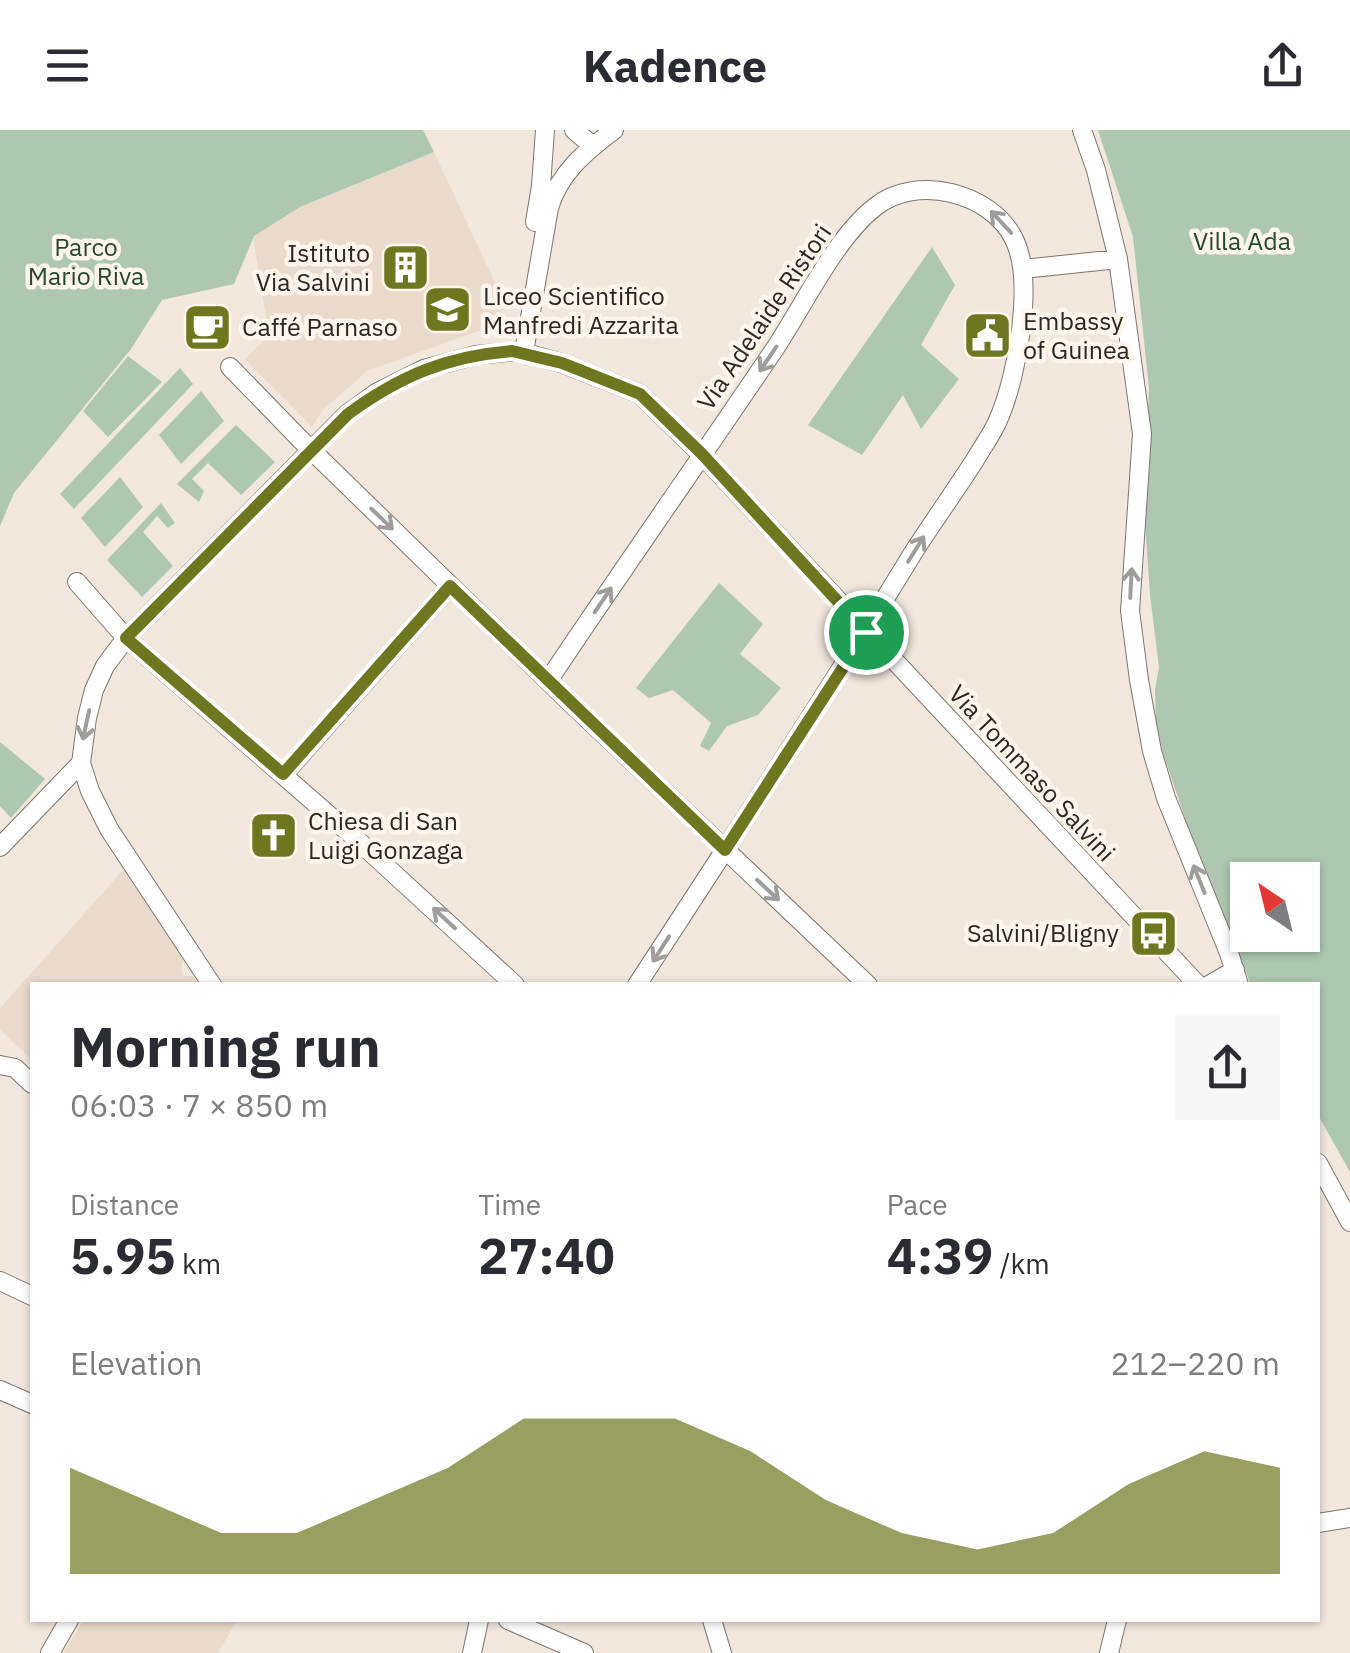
<!DOCTYPE html>
<html lang="en">
<head>
<meta charset="utf-8">
<style>
	body { margin:0; font-family:"IBM Plex Sans",sans-serif; background:#f7f7f7; color:#2b2b33; height:100vh; display:flex; flex-direction:column; font-size:38px; white-space:nowrap }
	* { box-sizing:border-box; margin:0 }
	p { font-size:32px; color:#7c7c81 }
	.icon { flex:none; width:55px; height:55px; fill:none; stroke:currentColor; stroke-width:2; stroke-linecap:round; stroke-linejoin:round }
	.map { position:relative; flex:1; overflow:hidden }
	.panel { position:absolute; left:30px; top:852px; width:1290px; height:640px; display:flex; flex-direction:column; background:#fff; border-radius:0px; box-shadow:0 2px 8px #0004 }
	.panel>* { flex:none }
	.needle { width:65px; rotate:325deg }
	.tools { position:absolute; left:1230px; top:732px; display:grid; gap:20px }
	.tools a { display:grid; place-items:center; width:90px; height:90px; border-radius:0px; background:#fff; box-shadow:0 2px 8px #0004; font-size:50px }
	.pin { position:absolute; display:grid; place-items:center; width:85px; height:85px; color:#fff; margin:-42px; border:5px solid #fff; border-radius:50%; box-shadow:0 2px 10px #0007 }
	.round { display:grid; place-items:center; flex:none; width:105px; height:105px; border-radius:0px; background:#f7f7f7 }
	.head { display:flex; align-items:center; justify-content:space-between; height:170px; padding:0 40px }
	h1 { font-size:55px; font-weight:700; line-height:75px }
	.metrics { display:grid; grid-template-columns:repeat(3,1fr); gap:15px; height:170px; padding:10px 40px }
	.metrics div { display:grid; align-content:center }
	.metrics b { font-size:50px; font-weight:700 }
	.metrics small { font-size:28px; font-weight:400 }
	.metrics p { font-size:28px }
	.chart { height:280px; padding:20px 40px }
	.chart p { display:flex; justify-content:space-between }
	.chart svg { width:100%; height:180px; margin-top:10px; fill:#6e761f; opacity:.7 }
	header { display:flex; justify-content:space-between; align-items:center; height:130px; padding:0 40px; background:#fff; font-size:45px; font-weight:700 }
	.map>svg:first-child { display:block }
	.built { fill:#eadacc }
	.green { fill:#aec7b1; fill-rule:evenodd }
	.lines { fill:none; stroke-linecap:round; stroke-linejoin:round }
	.street-casing { stroke:#7d756c; stroke-width:20 }
	.street { stroke:#fff; stroke-width:18 }
	.oneway { stroke:#9f9d9c }
	.route-casing { stroke:#fff; stroke-width:20 }
	.route { stroke:#6e761f; stroke-width:12 }
	.labels { text-anchor:middle; stroke-width:9; stroke-linejoin:round; paint-order:stroke }
	.park-label { font-size:25px; fill:#224b2b; stroke:#fff5eb }
	.poi-label { font-size:25px; fill:#2a2622; stroke:#fff5eb; text-anchor:start }
	.street-label { font-size:25px; fill:#2a2622; stroke:#fff5eb }
</style>
</head>
<body>
<header><svg class="icon" aria-label="menu" viewBox="0 0 24 24"><path d="M4 6h16M4 12h16M4 18h16"/></svg>Kadence<svg class="icon" aria-label="share" viewBox="0 0 24 24"><path d="M12 15V3M7 8l5-5 5 5M5 13v7h14v-7"/></svg></header>
<div class="map">
<svg width="1350" height="1523" viewBox="0 0 1350 1523">
	<rect width="100%" height="100%" fill="#f1e7dd"/>
	<path class="built" d="M434,22L503,170L498,194L367,241L323,280L312,297L245,229L269,206L253,107L300,77Z
		M124,739L183,830L181,839L184,846H193L199,855H32V930L0,900V878Z
		M84,1490H237L218,1523H63Z"/>
	<path class="green" d="M0,0H423L434,22L300,77L254,106L234,154L162,170L131,219L14,363L0,396Z
		M1098,0H1350V1042L1318,985V855H1251L1189,700L1163,623L1156,592L1155,560L1159,537L1150,465L1144,378L1149,258L1133,107ZM1248,750H1302V805H1248Z
		M932,117L955,155L921,215L959,249L921,299L903,265L862,325L808,295Z
		M128,226L162,252L108,307L83,281Z
		M180,238L193,254L74,379L60,364Z
		M201,261L224,291L181,334L159,305Z
		M236,295L275,332L241,365L208,333L192,349L204,361L199,372L177,354Z
		M120,347L143,377L105,417L81,388Z
		M161,373L175,393L168,398L157,386L143,402L173,436L142,467L107,430Z
		M719,453L763,494L740,524L781,558L758,585L727,596L709,621L700,616L711,593L673,560L649,568L636,558Z
		M0,612L45,649L11,688L0,676Z"/>
	<g class="lines">
		<defs>
			<path id="street" d="M574,0L593,16
				M1082,0L1096,40L1118,129L1142,304L1130,481L1139,550L1152,621L1166,668L1229,823L1239,855
				M535,92L541,56L545,0
				M1023,139L1118,129
				M524,222L549,78C559,43 586,21 614,0
				M230,237L300,309L574,576L868,855
				M77,452L126,508L354,707L515,855
				M548,551C622,440 699,331 774,220C803,177 835,108 875,77C916,44 991,62 1014,109C1035,151 1017,246 999,288C993,303 983,316 975,330C955,361 933,392 913,423C824,569 730,712 637,855
				M283,645L450,456
				M0,717L81,633
				M212,855L109,699L90,661L81,633L87,588L94,560L105,536L126,508L347,284L376,263L424,239L476,225L518,221L561,233L640,264L702,325L1198,855
				M1209,855L1235,840
				M0,935L15,938L32,954
				M1318,1033L1350,1092
				M0,1151L32,1166
				M0,1260L32,1274
				M1318,1393L1350,1388
				M508,1490L584,1523
				M712,1490L722,1523
				M50,1523L69,1490
				M472,1523L479,1490
				M1109,1523L1117,1490"/>
		</defs>
		<use href="#street" class="street-casing"/>
		<use href="#street" class="street"/>
	</g>
	<defs><path id="oneway-shaft" d="M-6 0H5M1.5-3L5.5 0L1.5 3" fill="none" stroke-width="1.6" stroke-linecap="round" stroke-linejoin="round" transform="scale(2.5)"/></defs>
	<g class="oneway">
		<use href="#oneway-shaft" transform="translate(1001 92) rotate(-133)"/>
		<use href="#oneway-shaft" transform="translate(768 229) rotate(124)"/>
		<use href="#oneway-shaft" transform="translate(382 389) rotate(44)"/>
		<use href="#oneway-shaft" transform="translate(916 419) rotate(-58)"/>
		<use href="#oneway-shaft" transform="translate(1131 453) rotate(-87)"/>
		<use href="#oneway-shaft" transform="translate(603 470) rotate(-56)"/>
		<use href="#oneway-shaft" transform="translate(86 595) rotate(102)"/>
		<use href="#oneway-shaft" transform="translate(1199 749) rotate(-112)"/>
		<use href="#oneway-shaft" transform="translate(768 760) rotate(43)"/>
		<use href="#oneway-shaft" transform="translate(444 788) rotate(-137)"/>
		<use href="#oneway-shaft" transform="translate(661 819) rotate(123)"/>
	</g>
	<g class="lines">
		<defs>
			<path id="route" d="M512,221L562,233L640,264L702,324L866,502L725,720L450,456L283,644L126,508L348,284C400,246 447,226 512,221Z"/>
		</defs>
		<use href="#route" class="route-casing"/>
		<use href="#route" class="route"/>
	</g>
	<defs>
		<symbol id="building-square" viewBox="-11 -11 22 22"><rect x="-9" y="-9" width="18" height="18" rx="4" fill="#6e761f" stroke="#fff5eb"/><path d="M-4-6H4V6H1V3H-1V6H-4ZM-2.5-4.3h1.7v1.8h-1.7ZM.8-4.3h1.7v1.8H.8ZM-2.5-1h1.7V.8h-1.7ZM.8-1h1.7V.8H.8Z" fill="#fff"/></symbol>
		<symbol id="school-square" viewBox="-11 -11 22 22"><rect x="-9" y="-9" width="18" height="18" rx="4" fill="#6e761f" stroke="#fff5eb"/><path d="M0-5L7-2L0 1L-7-2ZM-4 1L0 2.5L4 1V4Q0 6-4 4Z" fill="#fff"/></symbol>
		<symbol id="cafe-square" viewBox="-11 -11 22 22"><rect x="-9" y="-9" width="18" height="18" rx="4" fill="#6e761f" stroke="#fff5eb"/><path d="M-5.5-4.5H6V0H3Q3 3.5 0 3.5H-2.5Q-5.5 3.5-5.5 0ZM3-3.2v2h1.7v-2ZM-6 4.5H4V6H-6Z" fill="#fff"/></symbol>
		<symbol id="civic-square" viewBox="-11 -11 22 22"><rect x="-9" y="-9" width="18" height="18" rx="4" fill="#6e761f" stroke="#fff5eb"/><path d="M-.6-6.5H3V-4.5H.6V-3L4-1V1h2V6H-6V1h2V-1L-.6-3ZM-1.2 2.5V6h2.4V2.5Z" fill="#fff"/></symbol>
		<symbol id="church-square" viewBox="-11 -11 22 22"><rect x="-9" y="-9" width="18" height="18" rx="4" fill="#6e761f" stroke="#fff5eb"/><path d="M-1.2-6h2.4v3.5h3.3v2.4h-3.3V6h-2.4V-.1h-3.3v-2.4h3.3Z" fill="#fff"/></symbol>
		<symbol id="bus-square" viewBox="-11 -11 22 22"><rect x="-9" y="-9" width="18" height="18" rx="4" fill="#6e761f" stroke="#fff5eb"/><path d="M-5-6H5V4H4V6H2V4H-2V6H-4V4H-5ZM-3.5-4V0h7V-4ZM-3.5 1.2v1.5H-2V1.2ZM2 1.2v1.5H3.5V1.2Z" fill="#fff"/></symbol>
	</defs>
	<g fill-rule="evenodd">
		<use href="#building-square" x="378" y="110" width="55" height="55"/>
		<use href="#school-square" x="420" y="152" width="55" height="55"/>
		<use href="#cafe-square" x="180" y="170" width="55" height="55"/>
		<use href="#civic-square" x="960" y="178" width="55" height="55"/>
		<use href="#church-square" x="246" y="678" width="55" height="55"/>
		<use href="#bus-square" x="1126" y="776" width="55" height="55"/>
	</g>
	<g class="labels">
		<g class="park-label">
			<text x="1242" y="120">Villa Ada</text>
			<text x="86" y="126">Parco<tspan x="86" dy="29">Mario Riva</tspan></text>
		</g>
		<g class="poi-label">
			<text x="370" y="132" text-anchor="end">Istituto<tspan x="370" dy="29">Via Salvini</tspan></text>
			<text x="483" y="175">Liceo Scientifico<tspan x="483" dy="29">Manfredi Azzarita</tspan></text>
			<text x="1023" y="200">Embassy<tspan x="1023" dy="29">of Guinea</tspan></text>
			<text x="242" y="206">Caffé Parnaso</text>
			<text x="308" y="700">Chiesa di San<tspan x="308" dy="29">Luigi Gonzaga</tspan></text>
			<text x="1119" y="812" text-anchor="end">Salvini/Bligny</text>
		</g>
		<g class="street-label">
			<text transform="translate(764 187) rotate(-56)" y="9">Via Adelaide Ristori</text>
			<text transform="translate(1032 643) rotate(47)" y="9">Via Tommaso Salvini</text>
		</g>
	</g>
</svg>
<div class="tools">
<a><svg class="needle" viewBox="-14 -14 28 28"><path d="M0-13l5 13h-10z" fill="#e53935"/><path d="M0 13l5-13h-10z" fill="#7c7c81"/></svg></a>
</div>
<div class="pin" style="left:866px;top:502px;background:#1e9e55"><svg class="icon" aria-label="arrive" viewBox="0 0 24 24"><path d="M6 21V4h12l-3 4 3 4H6"/></svg></div>
<section class="panel">
<div class="head"><div><h1>Morning run</h1><p>06:03 · 7 × 850 m</p></div><a class="round"><svg class="icon" aria-label="share" viewBox="0 0 24 24"><path d="M12 15V3M7 8l5-5 5 5M5 13v7h14v-7"/></svg></a></div>
<div class="metrics">
<div><p>Distance</p><b>5.95<small> km</small></b></div>
<div><p>Time</p><b>27:40</b></div>
<div><p>Pace</p><b>4:39<small> /km</small></b></div>
</div>
<div class="chart"><p><span>Elevation</span>212–220 m</p>
<svg viewBox="0 0 160 44" preserveAspectRatio="none"><path d="M0 44V18L10 26L20 34L30 34L40 26L50 18L60 6L70 6L80 6L90 14L100 26L110 34L120 38L130 34L140 22L150 14L160 18V44z"/></svg>
</div>
</section>
</div>
</body>
</html>
